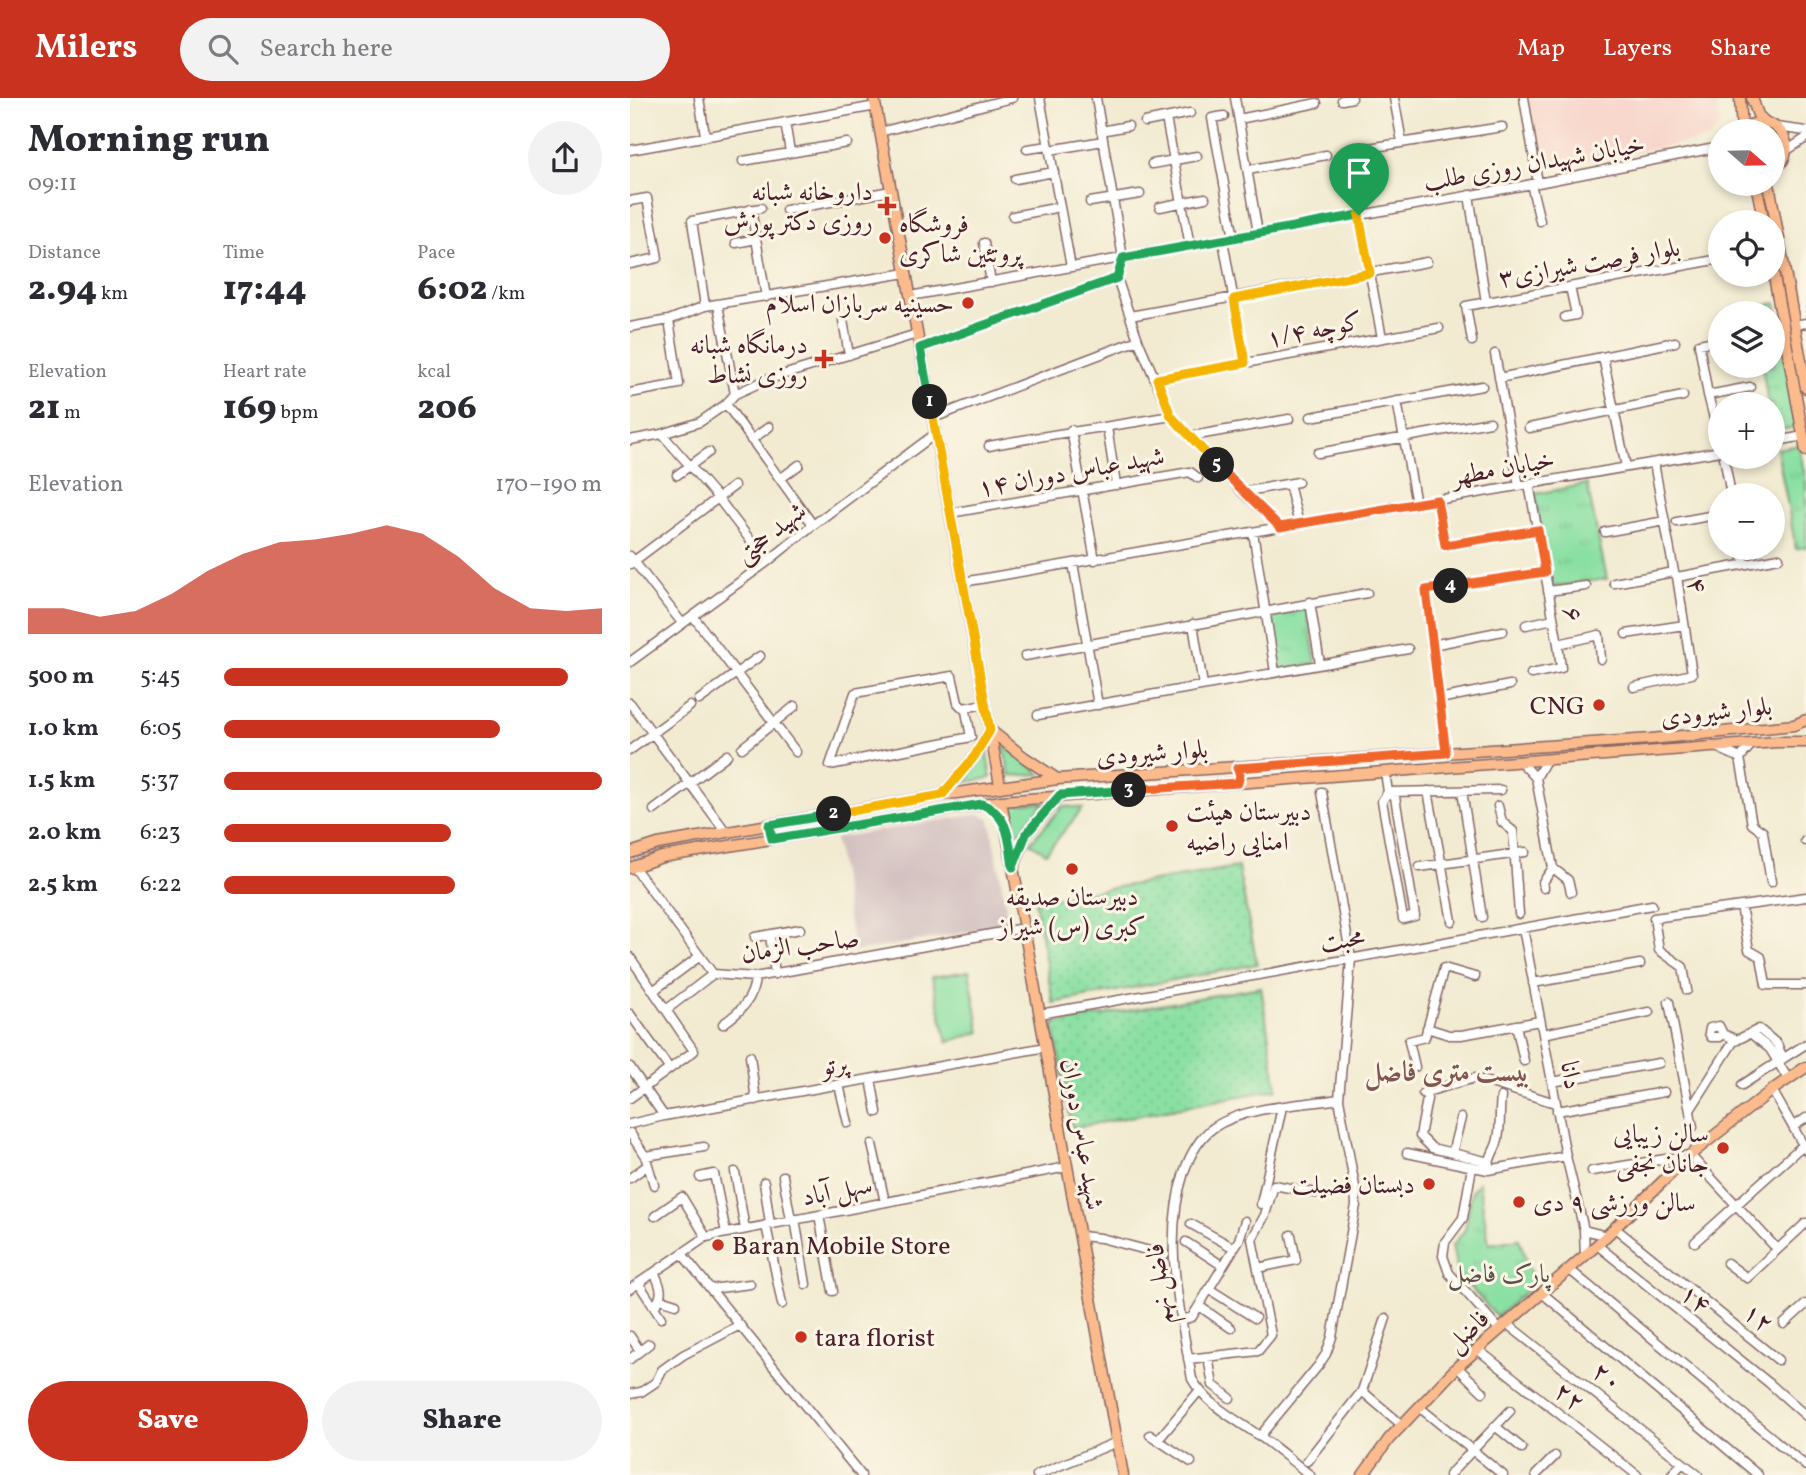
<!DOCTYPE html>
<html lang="en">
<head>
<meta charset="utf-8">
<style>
	body { margin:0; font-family:Vollkorn,Amiri,serif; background:#f2f2f3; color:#2b2b33; height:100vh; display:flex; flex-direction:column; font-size:26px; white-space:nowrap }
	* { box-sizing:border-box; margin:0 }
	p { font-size:23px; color:#7c7c81 }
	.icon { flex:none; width:38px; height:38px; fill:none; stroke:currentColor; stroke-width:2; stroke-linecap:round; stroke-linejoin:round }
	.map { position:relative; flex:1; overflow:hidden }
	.drawer { display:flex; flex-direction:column; background:#fff; width:630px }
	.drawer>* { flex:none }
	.needle { width:46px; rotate:110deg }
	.buttons { position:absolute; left:1078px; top:21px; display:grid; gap:14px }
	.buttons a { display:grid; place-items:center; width:77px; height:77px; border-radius:50%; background:#fff; box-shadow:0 4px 10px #0003; font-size:35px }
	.pin { position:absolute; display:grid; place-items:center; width:60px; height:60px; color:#fff; margin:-72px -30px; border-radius:50% 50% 50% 0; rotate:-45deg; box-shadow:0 0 7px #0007 }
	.pin .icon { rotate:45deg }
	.km { position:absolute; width:35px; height:35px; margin:-18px; border-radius:50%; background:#222; color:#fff; font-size:19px; line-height:35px; text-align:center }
	.round { display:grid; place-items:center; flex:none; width:74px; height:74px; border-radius:37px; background:#f2f2f3 }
	.head { display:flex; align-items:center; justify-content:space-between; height:119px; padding:0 28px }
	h1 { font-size:38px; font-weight:800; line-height:52px }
	.metrics { display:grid; grid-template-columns:repeat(3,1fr); gap:10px; height:119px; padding:7px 28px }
	.metrics div { display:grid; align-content:center }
	.metrics b { font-size:35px; font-weight:800 }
	.metrics small { font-size:19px; font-weight:400 }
	.metrics p { font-size:19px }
	.chart { height:196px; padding:14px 28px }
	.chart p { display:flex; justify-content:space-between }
	.chart svg { width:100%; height:126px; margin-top:7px; fill:#c8321e; opacity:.7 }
	.action { display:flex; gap:14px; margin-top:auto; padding:14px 28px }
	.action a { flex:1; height:80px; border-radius:42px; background:#c8321e; color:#fff; font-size:28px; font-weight:800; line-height:80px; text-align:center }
	.action a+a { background:#f2f2f3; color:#2b2b33 }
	ul { padding:0 28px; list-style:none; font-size:23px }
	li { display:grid; grid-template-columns:112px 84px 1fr; align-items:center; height:52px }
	li i { height:18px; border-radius:9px; background:#c8321e }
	header { display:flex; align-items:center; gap:42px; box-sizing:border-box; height:98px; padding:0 35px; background:#c8321e; color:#fff }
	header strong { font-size:33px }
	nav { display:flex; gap:38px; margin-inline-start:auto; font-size:24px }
	.search { width:490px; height:63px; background:#f2f2f3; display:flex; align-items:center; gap:18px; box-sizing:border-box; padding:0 24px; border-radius:38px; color:#7c7c81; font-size:26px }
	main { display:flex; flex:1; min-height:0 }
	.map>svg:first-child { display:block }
	.built { fill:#f7d1c7 }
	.industrial { fill:#d2bfc0 }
	.grass { fill:#8ae0a3; stroke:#6a8067; stroke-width:2 }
	.park { fill:url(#park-tufts); stroke:#6a8067; stroke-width:2 }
	.garden { fill:url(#garden-dots); stroke:#6a8067; stroke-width:2 }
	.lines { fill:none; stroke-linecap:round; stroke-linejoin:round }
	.minor-casing { stroke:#856665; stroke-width:11 }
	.major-casing { stroke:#856665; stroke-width:13 }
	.minor { stroke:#fff; stroke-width:8 }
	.major { stroke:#fbbb8c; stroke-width:10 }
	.split-1-casing { stroke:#fff; stroke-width:14 }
	.split-2-casing { stroke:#fff; stroke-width:14 }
	.split-3-casing { stroke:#fff; stroke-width:14 }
	.split-4-casing { stroke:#fff; stroke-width:14 }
	.split-5-casing { stroke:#fff; stroke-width:14 }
	.split-6-casing { stroke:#fff; stroke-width:14 }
	.split-1 { stroke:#22a559; stroke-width:9 }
	.split-2 { stroke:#f5b400; stroke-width:9 }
	.split-3 { stroke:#22a559; stroke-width:9 }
	.split-4 { stroke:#f0652b; stroke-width:9 }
	.split-5 { stroke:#f0652b; stroke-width:9 }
	.split-6 { stroke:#f5b400; stroke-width:9 }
	.poi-dot { fill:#c8321e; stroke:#fcf5e5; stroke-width:2.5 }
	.labels { text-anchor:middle; stroke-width:6; stroke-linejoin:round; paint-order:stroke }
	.street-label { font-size:26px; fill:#4a1f2b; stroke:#fcf5e5 }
	.poi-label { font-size:26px; fill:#4a1f2b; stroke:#fcf5e5; text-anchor:end }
	.park-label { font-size:26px; fill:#5a4f49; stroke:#fcf5e5 }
	.neighbourhood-label { font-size:28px; font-weight:bold; fill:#805451; stroke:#fcf5e5 }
</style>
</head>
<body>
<header>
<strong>Milers</strong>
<div class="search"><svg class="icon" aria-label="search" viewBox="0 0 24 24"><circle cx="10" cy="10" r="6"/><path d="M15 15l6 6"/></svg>Search here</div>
<nav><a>Map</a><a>Layers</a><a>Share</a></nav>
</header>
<main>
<section class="drawer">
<div class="head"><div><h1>Morning run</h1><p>09:11</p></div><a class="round"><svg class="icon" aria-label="share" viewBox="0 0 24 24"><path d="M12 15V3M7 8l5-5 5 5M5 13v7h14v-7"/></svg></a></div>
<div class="metrics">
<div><p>Distance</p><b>2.94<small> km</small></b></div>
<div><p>Time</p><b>17:44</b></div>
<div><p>Pace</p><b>6:02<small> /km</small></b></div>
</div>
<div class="metrics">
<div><p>Elevation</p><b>21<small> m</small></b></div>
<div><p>Heart rate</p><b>169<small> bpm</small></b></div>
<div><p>kcal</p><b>206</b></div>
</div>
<div class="chart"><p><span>Elevation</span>170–190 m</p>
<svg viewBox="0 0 160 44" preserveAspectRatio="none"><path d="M0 44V35L10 35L20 38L30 36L40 30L50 22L60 16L70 12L80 11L90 9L100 6L110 9L120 17L130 28L140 35L150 36L160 35V44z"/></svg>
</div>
<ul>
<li><b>500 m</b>5:45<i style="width:91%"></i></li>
<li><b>1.0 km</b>6:05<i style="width:73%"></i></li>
<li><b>1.5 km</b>5:37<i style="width:100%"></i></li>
<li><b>2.0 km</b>6:23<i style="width:60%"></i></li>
<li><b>2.5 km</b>6:22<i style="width:61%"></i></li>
</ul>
<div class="action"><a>Save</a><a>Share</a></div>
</section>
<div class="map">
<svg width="1176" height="1377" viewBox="0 0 1176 1377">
	<defs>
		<pattern id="park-tufts" width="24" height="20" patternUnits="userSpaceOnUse" patternTransform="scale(1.75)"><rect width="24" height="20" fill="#8ae0a3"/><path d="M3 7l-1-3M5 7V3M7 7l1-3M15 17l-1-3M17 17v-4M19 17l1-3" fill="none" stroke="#79c08c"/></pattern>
		<pattern id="garden-dots" width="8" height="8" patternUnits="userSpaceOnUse" patternTransform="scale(1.75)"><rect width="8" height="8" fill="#8ae0a3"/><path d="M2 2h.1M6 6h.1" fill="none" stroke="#79c08c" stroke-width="1.8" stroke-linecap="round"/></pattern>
	</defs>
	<rect width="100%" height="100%" fill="#fcf5e5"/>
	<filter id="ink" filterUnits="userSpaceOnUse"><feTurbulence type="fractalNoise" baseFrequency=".0143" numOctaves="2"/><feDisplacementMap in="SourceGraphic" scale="14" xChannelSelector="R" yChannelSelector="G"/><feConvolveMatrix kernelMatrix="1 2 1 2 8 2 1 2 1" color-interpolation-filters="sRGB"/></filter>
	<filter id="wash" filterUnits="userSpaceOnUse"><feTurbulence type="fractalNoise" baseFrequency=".00686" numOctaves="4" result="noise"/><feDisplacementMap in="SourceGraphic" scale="28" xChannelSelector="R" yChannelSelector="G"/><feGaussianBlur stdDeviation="1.57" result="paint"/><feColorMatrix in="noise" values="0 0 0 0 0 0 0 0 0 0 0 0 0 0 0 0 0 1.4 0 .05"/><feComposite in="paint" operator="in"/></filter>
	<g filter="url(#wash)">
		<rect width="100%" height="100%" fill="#f2ebd2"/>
		<path class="built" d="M897,0H1085L1090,27L1079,41L910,70Z"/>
		<path class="industrial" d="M349,716L360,721L379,827L224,854L205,740Z"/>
		<path class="grass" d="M373,647L411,676L380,678Z
			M356,650L361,680L336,684Z
			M415,704L387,738L381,706Z
			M433,708L453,710L416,755L400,745Z
			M339,873L350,934L317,944L302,879Z"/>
		<path class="park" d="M1146,205L1168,329L1143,333V306H1138L1132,268H1143V215H1122L1121,210Z
			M1169,347L1176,385V449L1166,451L1147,351Z
			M957,386L977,481L921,489L905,396Z
			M677,511L686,566L649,572L641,518Z
			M849,1085L859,1146L889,1141L904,1186L867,1219L828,1176L822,1148L835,1132L842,1093Z"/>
		<path class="garden" d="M608,769L627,866L423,905L405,803Z
			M631,889L647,991L442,1030L423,926Z"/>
	</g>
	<g filter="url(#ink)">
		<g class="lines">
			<defs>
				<path id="minor" d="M69,0L75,37
					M410,0L441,169
					M466,0L493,160L487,180L508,242L541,318L612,394L650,429
					M605,0L628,135
					M764,0L772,44
					M894,0L908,85
					M712,2L722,0
					M594,18L582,20L604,140
					M536,20L560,148
					M609,21L687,5
					M155,24L160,54
					M515,24L560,15
					M1146,29L1176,33
					M471,33L498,28
					M250,34L382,0
					M397,51L419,48
					M0,52L246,8
					M420,52L473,43
					M720,53L872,29
					M1156,53L1176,40
					M113,63L217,45
					M522,66L567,58
					M618,72L696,57
					M385,81L424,74
					M901,86L910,123
					M839,97L856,204
					M0,103L17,100L28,160L0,166
					M460,104L510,96
					M530,109L575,100
					M121,111L136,199
					M156,112L261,93
					M729,117L752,240
					M383,118L430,109
					M593,142L615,265
					M106,145L126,141
					M354,145L361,184
					M280,198L908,85L1090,49
					M88,207L105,296
					M75,208L62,123L131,110
					M500,218L797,164
					M935,219L946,217L940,189
					M213,222L219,257
					M1164,227L1176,225
					M0,229L39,222L75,208L276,175
					M1090,242L1069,246L1078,297L1090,344
					M842,243L836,208L1090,161
					M290,250L487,180
					M865,256L889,388
					M973,259L996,369
					M869,280L1045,244
					M527,281L809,230
					M0,295L49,286L39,222
					M1078,297L1120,289
					M767,303L786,406
					M96,306L183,427
					M681,319L852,288
					M303,320L508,242
					M477,329L486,387
					M899,330L1053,298
					M441,332L465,462
					M32,336L88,400L137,464
					M562,338L659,321
					M0,342L32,336L70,324L96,306L105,296L136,282L287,236
					M121,342L139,329
					M1143,344L1173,338
					M359,348C419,336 480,329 541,318
					M688,355L860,324
					M1094,359L1101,397
					M47,377L79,354
					M150,381L169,367
					M659,386L669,426
					M899,386L928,546L969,537L971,561
					M612,394L668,384
					M808,402L815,447L908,432
					M320,415L560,374L568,380
					M1047,424L1090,416
					M623,434L645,574
					M975,434L1035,423
					M1111,450L1114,465
					M0,458L52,525
					M443,465L468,607
					M0,466L104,388
					M1047,479L1149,460
					M333,484L1090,353
					M984,485L1044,474
					M918,493L956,488
					M680,504L690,566
					M63,518L166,654
					M563,526L573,587
					M896,527L923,521
					M996,536L1054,527
					M802,547L873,533
					M395,558L737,495
					M0,564L137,464L183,427L305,336
					M901,576L931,570L928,546
					M322,578L328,605L336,613L341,639L200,667L225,595Z
					M1004,589L1062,576L1047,479L1044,474L1024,365
					M809,601L880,587
					M69,602L130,558
					M0,605L96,734
					M333,610L355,606
					M408,617L778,551
					M1086,649L1110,660L1122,646
					M112,650L165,608
					M0,652L60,608
					M816,655L796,492L915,474
					M1110,660L1122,726L1133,734L1141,784
					M891,664L906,680L916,662
					M755,674L758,694L871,692
					M906,680L923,770
					M798,693L822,823
					M832,693L852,819
					M758,694L765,699L785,818L773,821L752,703Z
					M868,708L872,724L883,733L889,816
					M24,712L97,657
					M1175,743L1176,742
					M4,769L83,876L125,879L394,830
					M790,769L895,754
					M914,790L913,784L923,770L938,782L941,794
					M1111,808L1119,852L1131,859L1136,887H1176
					M893,830L936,1058L954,1132L955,1158
					M140,837L145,876
					M125,839L170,831
					M0,859L64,953L0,1000
					M903,885L1010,866
					M1057,892L1053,869L1029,852L1024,820L1176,799
					M23,893L70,858
					M1039,904L1063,1029
					M36,912L83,876
					M0,916L39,970
					M410,916L1022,807
					M93,926C110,914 124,901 125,879
					M886,927L894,963
					M797,930L819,937H831L910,923
					M1120,935L1140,951L1158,981
					M913,936L1019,914
					M1093,936L1090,939H1081L1079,935L1080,930L1089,928L1093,936L1107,942
					M120,958L126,1002
					M0,969L34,1018
					M785,969L779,943L795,939L814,870L845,879
					M241,981L247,1014
					M922,984L1029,965
					M209,987L218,1025
					M1112,987L1176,946
					M1142,992L1176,1052
					M793,995L845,980L925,1005
					M797,1001L790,1038L802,1050L859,1064
					M1060,1012L1103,944L1129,931L1147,946L1153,960
					M927,1013L1034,994
					M0,1026L34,1018L416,949
					M1163,1029L1176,1020
					M0,1035L15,1058L18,1067L0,1080
					M242,1046L255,1104
					M777,1055L858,1072L936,1058
					M822,1055L831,1020
					M15,1058L74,1049
					M18,1067L24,1087
					M842,1069L833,1120L815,1144L813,1158L819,1175L869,1231
					M859,1069C859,1057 866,1052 868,1041C871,1027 869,1014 871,999
					M962,1073L1060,1057L1147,1151
					M105,1074L115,1131
					M153,1078L161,1122
					M70,1079L84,1076L96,1135
					M134,1084L140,1126
					M631,1106L652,1009
					M189,1117L203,1193
					M25,1118L52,1099L76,1139
					M165,1121L176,1186
					M561,1126L604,1150
					M136,1127L152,1206
					M985,1130L1148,1262
					M954,1132L977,1138
					M450,1138L471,1140L535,1157
					M556,1144L593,1168
					M1065,1144L1173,1047
					M967,1147L1139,1285L1176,1318
					M53,1157L231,1377
					M1097,1165L1117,1180L1176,1125
					M628,1170L666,1162L661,1137
					M940,1172L1176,1368
					M9,1186L31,1220
					M0,1191L76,1139L437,1069
					M81,1191L120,1186
					M579,1191L625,1220
					M912,1195L1128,1377
					M30,1201L46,1206
					M25,1208C34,1196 31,1189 25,1176
					M569,1208L601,1230
					M552,1222L562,1219L609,1142L615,1123
					M876,1225L1068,1377
					M1154,1226L1176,1206
					M0,1238L10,1253
					M847,1251L1007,1377
					M578,1259L583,1287L600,1300
					M0,1261L19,1246
					M558,1261L628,1253L641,1237L622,1141L635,1117L644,1087L686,1095
					M827,1269L853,1294
					M732,1293L772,1327
					M0,1296L11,1294L26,1284L32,1272L53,1257L110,1227
					M789,1309L873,1377
					M865,1328L892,1350
					M520,1337L561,1364
					M630,1338L688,1268L696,1256L702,1239L726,1107L725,1089L709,1001L721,861L692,694
					M528,1342L569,1293
					M677,1363L732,1293L756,1220
					M407,1377L487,1344
					M680,1377C663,1364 646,1349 628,1337C604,1320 577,1307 562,1281C550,1212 532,1143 554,1074C560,1057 568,1041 583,1030C614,1008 672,1007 709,1001
					M819,1377L880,1313
					M906,1377L925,1358
					M1041,1377L1053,1365"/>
				<path id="major" d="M244,0L370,687
					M1110,0L1112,33
					M1122,0L1128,17L1136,25
					M1112,33C1141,6 1176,50 1143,72
					M1126,86L1134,124
					M1139,86L1176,290
					M1143,173L1176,353
					M360,632L394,659L427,681
					M312,697L344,659L360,632
					M371,703L493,1377
					M0,755L28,746L312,697L428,681L1021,641L1144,629L1164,627L1176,622
					M384,769L396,736L430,698
					M0,770L32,759L371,703L1147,644H1176
					M733,1377L759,1341L827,1269L967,1147L1060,1057L1142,992L1176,969"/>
			</defs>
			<use href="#minor" class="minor-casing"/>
			<use href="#major" class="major-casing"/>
			<use href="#minor" class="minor"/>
			<use href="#major" class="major"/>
		</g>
	</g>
	<g class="lines" filter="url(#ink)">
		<defs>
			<path id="split-1" d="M300,304L290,250L487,180L493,160L729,117"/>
			<path id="split-2" d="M204,716L312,697L344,659L360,632L300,304"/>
			<path id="split-3" d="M204,716L139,727L142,741L352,706C380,717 379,744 383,769L396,736L430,697L499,692"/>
			<path id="split-4" d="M499,692L608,685L610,677L607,670L816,655L796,492L821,488"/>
			<path id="split-5" d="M587,367L650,429L807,402L815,447L908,432L915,474L821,488"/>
			<path id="split-6" d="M587,367L541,318L527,281L615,265L604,201L740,175L729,117"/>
		</defs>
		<use href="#split-1" class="split-1-casing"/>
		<use href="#split-2" class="split-2-casing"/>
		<use href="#split-3" class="split-3-casing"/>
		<use href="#split-4" class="split-4-casing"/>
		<use href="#split-5" class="split-5-casing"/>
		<use href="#split-6" class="split-6-casing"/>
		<use href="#split-1" class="split-1"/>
		<use href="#split-2" class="split-2"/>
		<use href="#split-3" class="split-3"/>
		<use href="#split-4" class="split-4"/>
		<use href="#split-5" class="split-5"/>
		<use href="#split-6" class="split-6"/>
	</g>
	<g class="poi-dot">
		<path d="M253.5 97.5h7v7h7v7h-7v7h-7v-7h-7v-7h7z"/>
		<circle cx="255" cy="140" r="7"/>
		<circle cx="338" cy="205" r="7"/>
		<path d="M190.5 250.5h7v7h7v7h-7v7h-7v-7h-7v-7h7z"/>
		<circle cx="969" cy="607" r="7"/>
		<circle cx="542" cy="728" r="7"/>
		<circle cx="442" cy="771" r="7"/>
		<circle cx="1093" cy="1050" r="7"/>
		<circle cx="799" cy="1086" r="7"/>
		<circle cx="889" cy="1104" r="7"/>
		<circle cx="88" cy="1147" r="7"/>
		<circle cx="171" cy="1239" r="7"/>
	</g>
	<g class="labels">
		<g class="street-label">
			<text transform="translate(904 64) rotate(-10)" y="9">خیابان شهیدان روزی طلب</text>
			<text transform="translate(959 164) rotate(-10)" y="9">۳بلوار فرصت شیرازی</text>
			<text transform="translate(684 231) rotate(-11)" y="9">کوچه ۱/۴</text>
			<text transform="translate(873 369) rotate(-10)" y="9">خیابان مطهر</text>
			<text transform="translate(441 373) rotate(-10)" y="9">شهید عباس دوران ۱۴</text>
			<text transform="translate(140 434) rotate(-38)" y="9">شهید حجتی</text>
			<text transform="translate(1068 487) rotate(78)" y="9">۴</text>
			<text transform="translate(944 516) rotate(80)" y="9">۶</text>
			<text transform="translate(1086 613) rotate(-6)" y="9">بلوار شیرودی</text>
			<text transform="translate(522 654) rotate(-4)" y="9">بلوار شیرودی</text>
			<text transform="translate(712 841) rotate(-10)" y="9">محبت</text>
			<text transform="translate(170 847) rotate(-8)" y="9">صاحب الزمان</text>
			<text transform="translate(204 966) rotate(-10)" y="9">پرتو</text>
			<text transform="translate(942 977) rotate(80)" y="9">دانا</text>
			<text transform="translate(453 1036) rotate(80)" y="9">شهید عباس دوران</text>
			<text transform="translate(207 1092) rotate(-11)" y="9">سهل آباد</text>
			<text transform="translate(528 1186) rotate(-96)" y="9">فاضل نهم</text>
			<text transform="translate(1066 1200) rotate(39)" y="9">۱۴</text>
			<text transform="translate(1129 1219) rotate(39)" y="9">۱۲</text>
			<text transform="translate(837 1232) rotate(-42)" y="9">فاضل</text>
			<text transform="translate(978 1278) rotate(38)" y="9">۲۰</text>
			<text transform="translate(940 1298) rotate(38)" y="9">۲۲</text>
		</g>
		<g class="poi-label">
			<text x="243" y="102">داروخانه شبانه<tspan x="243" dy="30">روزی دکتر پوزش</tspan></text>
			<text x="269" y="134" text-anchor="start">فروشگاه<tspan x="269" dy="30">پروتئین شاکری</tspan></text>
			<text x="324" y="214">حسینیه سربازان اسلام</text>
			<text x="178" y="255">درمانگاه شبانه<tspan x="178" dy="30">روزی نشاط</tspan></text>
			<text x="955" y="616">CNG</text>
			<text x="556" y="722" text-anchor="start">دبیرستان هیئت<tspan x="556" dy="30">امنایی راضیه</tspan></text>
			<text x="442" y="807" text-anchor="middle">دبیرستان صدیقه<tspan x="442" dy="30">کبری (س) شیراز</tspan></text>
			<text x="1079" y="1044">سالن زیبایی<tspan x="1079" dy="30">جانان نجفی</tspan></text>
			<text x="785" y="1095">دبستان فضیلت</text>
			<text x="903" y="1113" text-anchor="start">سالن ورزشی ۹ دی</text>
			<text x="102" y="1156" text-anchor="start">Baran Mobile Store</text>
			<text x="185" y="1248" text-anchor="start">tara florist</text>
		</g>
		<g class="park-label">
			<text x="869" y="1184">پارک فاضل</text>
		</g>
		<g class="neighbourhood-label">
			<text x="817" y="983">بیست متری فاضل</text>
		</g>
	</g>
</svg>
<div class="buttons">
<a><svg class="needle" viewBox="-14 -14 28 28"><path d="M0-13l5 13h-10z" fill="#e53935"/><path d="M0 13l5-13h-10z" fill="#7c7c81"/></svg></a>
<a><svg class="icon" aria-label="locate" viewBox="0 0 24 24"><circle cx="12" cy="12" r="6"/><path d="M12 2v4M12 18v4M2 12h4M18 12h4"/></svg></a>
<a><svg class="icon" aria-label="layers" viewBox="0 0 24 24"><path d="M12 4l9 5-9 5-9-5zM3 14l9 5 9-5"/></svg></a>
<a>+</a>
<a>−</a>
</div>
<div class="pin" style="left:729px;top:117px;background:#1e9e55"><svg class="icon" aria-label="arrive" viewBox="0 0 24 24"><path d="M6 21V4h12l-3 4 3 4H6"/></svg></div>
<b class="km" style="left:300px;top:304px">1</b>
<b class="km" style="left:204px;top:716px">2</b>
<b class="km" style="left:499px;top:692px">3</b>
<b class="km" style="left:821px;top:488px">4</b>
<b class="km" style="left:587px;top:367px">5</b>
</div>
</main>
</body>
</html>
